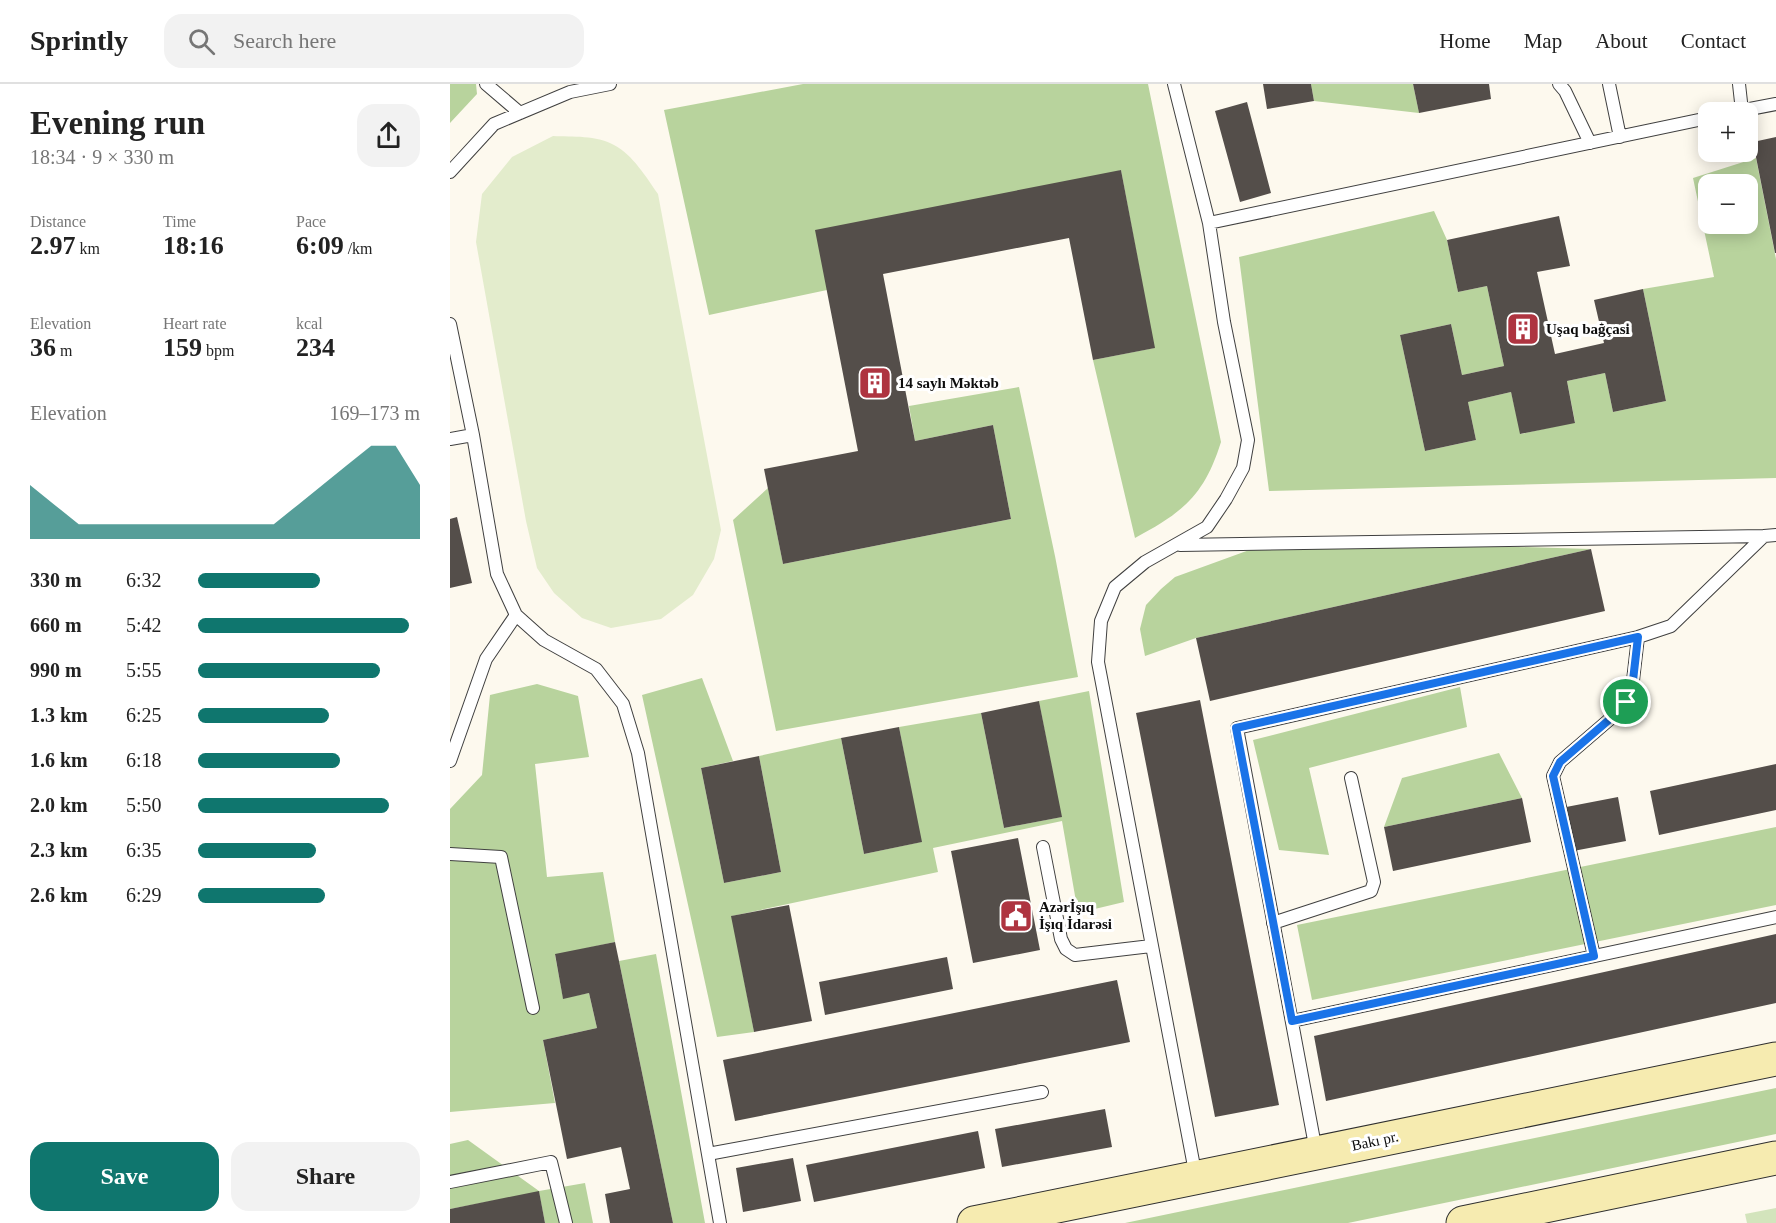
<!DOCTYPE html>
<html lang="en">
<head>
<meta charset="utf-8">
<style>
	body { margin:0; font-family:Georgia,serif; background:#f2f2f2; color:#222; height:100vh; display:flex; flex-direction:column; font-size:22px; white-space:nowrap }
	* { box-sizing:border-box; margin:0 }
	p { font-size:20px; color:#767676 }
	.icon { flex:none; width:33px; height:33px; fill:none; stroke:currentColor; stroke-width:2; stroke-linecap:round; stroke-linejoin:round }
	.map { position:relative; flex:1; overflow:hidden }
	.side { display:flex; flex-direction:column; background:#fff; width:450px }
	.side>* { flex:none }
	.controls { position:absolute; left:1248px; top:18px; display:grid; gap:12px }
	.controls a { display:grid; place-items:center; width:60px; height:60px; border-radius:12px; background:#fff; box-shadow:0 3px 15px #0003; font-size:30px }
	.pin { position:absolute; display:grid; place-items:center; width:51px; height:51px; color:#fff; margin:-26px; border:3px solid #fff; border-radius:50%; box-shadow:0 2px 6px #0007 }
	.round { display:grid; place-items:center; flex:none; width:63px; height:63px; border-radius:18px; background:#f2f2f2 }
	.summary { display:flex; align-items:center; justify-content:space-between; height:102px; padding:0 30px }
	h1 { font-size:33px; font-weight:800; line-height:45px }
	.metrics { display:grid; grid-template-columns:repeat(3,1fr); gap:9px; height:102px; padding:6px 30px }
	.metrics div { display:grid; align-content:center }
	.metrics b { font-size:26px; font-weight:800 }
	.metrics small { font-size:16px; font-weight:400 }
	.metrics p { font-size:16px }
	.chart { height:168px; padding:12px 30px }
	.chart p { display:flex; justify-content:space-between }
	.chart svg { width:100%; height:108px; margin-top:6px; fill:#0f766e; opacity:.7 }
	.action { display:flex; gap:12px; margin-top:auto; padding:12px 30px }
	.action a { flex:1; height:69px; border-radius:18px; background:#0f766e; color:#fff; font-size:24px; font-weight:800; line-height:69px; text-align:center }
	.action a+a { background:#f2f2f2; color:#222 }
	ul { padding:0 30px; list-style:none; font-size:20px }
	li { display:grid; grid-template-columns:96px 72px 1fr; align-items:center; height:45px }
	li i { height:15px; border-radius:8px; background:#0f766e }
	header { display:flex; align-items:center; gap:36px; box-sizing:border-box; height:84px; padding:0 30px; background:#fff; border-bottom:2px solid #e0e0e0 }
	header strong { font-size:28px }
	nav { display:flex; gap:33px; margin-inline-start:auto; font-size:21px }
	.search { width:420px; height:54px; background:#f2f2f2; display:flex; align-items:center; gap:15px; box-sizing:border-box; padding:0 21px; border-radius:18px; color:#767676; font-size:22px }
	main { display:flex; flex:1; min-height:0 }
	.map>svg:first-child { display:block }
	.green { fill:#d3e4bc }
	.forest { fill:#b8d39d; fill-rule:evenodd }
	.pitch { fill:#e3eccc }
	.building { fill:#544e4a }
	.lines { fill:none; stroke-linecap:round; stroke-linejoin:round }
	.lane-casing { stroke:#404040; stroke-width:14 }
	.secondary-casing { stroke:#2f2f2f; stroke-width:35 }
	.lane { stroke:#fff; stroke-width:12 }
	.secondary { stroke:#f6ebb0; stroke-width:33 }
	.route-casing { stroke:#fff; stroke-width:12 }
	.route { stroke:#1a73e8; stroke-width:8 }
	.labels { text-anchor:middle; stroke-width:6; stroke-linejoin:round; paint-order:stroke }
	.poi-label { font-size:15px; font-weight:bold; fill:#0d0d0d; stroke:#fff; text-anchor:start }
	.street-label { font-size:15px; fill:#0d0d0d; stroke:#fff }
</style>
</head>
<body>
<header>
<strong>Sprintly</strong>
<div class="search"><svg class="icon" aria-label="search" viewBox="0 0 24 24"><circle cx="10" cy="10" r="6"/><path d="M15 15l6 6"/></svg>Search here</div>
<nav><a>Home</a><a>Map</a><a>About</a><a>Contact</a></nav>
</header>
<main>
<section class="side">
<div class="summary"><div><h1>Evening run</h1><p>18:34 · 9 × 330 m</p></div><a class="round"><svg class="icon" aria-label="share" viewBox="0 0 24 24"><path d="M12 15V3M7 8l5-5 5 5M5 13v7h14v-7"/></svg></a></div>
<div class="metrics">
<div><p>Distance</p><b>2.97<small> km</small></b></div>
<div><p>Time</p><b>18:16</b></div>
<div><p>Pace</p><b>6:09<small> /km</small></b></div>
</div>
<div class="metrics">
<div><p>Elevation</p><b>36<small> m</small></b></div>
<div><p>Heart rate</p><b>159<small> bpm</small></b></div>
<div><p>kcal</p><b>234</b></div>
</div>
<div class="chart"><p><span>Elevation</span>169–173 m</p>
<svg viewBox="0 0 160 44" preserveAspectRatio="none"><path d="M0 44V22L10 30L20 38L30 38L40 38L50 38L60 38L70 38L80 38L90 38L100 38L110 30L120 22L130 14L140 6L150 6L160 22V44z"/></svg>
</div>
<ul>
<li><b>330 m</b>6:32<i style="width:55%"></i></li>
<li><b>660 m</b>5:42<i style="width:95%"></i></li>
<li><b>990 m</b>5:55<i style="width:82%"></i></li>
<li><b>1.3 km</b>6:25<i style="width:59%"></i></li>
<li><b>1.6 km</b>6:18<i style="width:64%"></i></li>
<li><b>2.0 km</b>5:50<i style="width:86%"></i></li>
<li><b>2.3 km</b>6:35<i style="width:53%"></i></li>
<li><b>2.6 km</b>6:29<i style="width:57%"></i></li>
</ul>
<div class="action"><a>Save</a><a>Share</a></div>
</section>
<div class="map">
<svg width="1326" height="1139" viewBox="0 0 1326 1139">
	<rect width="100%" height="100%" fill="#fdf9ee"/>
	<path class="green" d="M1326,1124V1139H1297L1295,1130Z"/>
	<path class="forest" d="M0,0H26L27,10L0,39Z
		M353,0H698L771,358C754,412 733,428 685,454L643,276L704,264L671,86L377,206L259,231L214,26Z
		M861,0H963L969,29L864,17Z
		M1306,74L1326,175V394L819,407L789,173L984,127L997,156L1008,208L1037,202L1054,282L1012,291L1001,240L950,251L975,367L1026,356L1018,318L1061,308L1071,350L1125,338L1117,297L1155,289L1163,328L1216,317L1193,205L1264,193L1243,94ZM1258,100H1298V140H1258Z
		M569,303L605,472L628,593L326,647L283,436L318,404L333,480L561,435L543,341L465,357L459,322Z
		M827,456L1141,465L746,554L695,572L690,545L696,521L711,505L725,493Z
		M252,594L283,677L251,684L274,799L331,788L309,672L391,654L414,770L471,758L449,643L531,629L554,744L611,733L589,617L639,607L674,818L628,829L612,737L483,764L488,788L282,832L304,948L267,953L192,611Z
		M87,600L128,612L139,673L85,680L97,793L153,788L165,858L105,871L113,914L139,909L147,944L93,956L105,1019L0,1028V725L32,691L40,611Z
		M1010,603L1017,643L859,684L879,771L829,766L803,656Z
		M1049,669L1072,714L934,743L952,694Z
		M1326,743V821L862,916L847,841Z
		M206,870L255,1139H223L169,877Z
		M1326,1004V1050L898,1139H675Z
		M18,1056L89,1107L135,1099L143,1139H95L89,1108L0,1125V1060Z"/>
	<path class="pitch" d="M103,52C123,53 146,51 164,61C183,71 196,93 208,110L271,446L264,475L243,511L211,535L161,544L132,534L104,509L87,484L76,437L26,158L32,110L62,73Z"/>
	<path class="building" d="M813,0H861L864,17L817,25Z
		M963,0H1039L1041,15L969,29Z
		M797,18L821,109L790,118L765,27Z
		M1326,53V169H1325L1303,58Z
		M671,86L705,264L643,276L619,154L433,190L465,357L543,341L561,435L333,480L314,385L408,367L365,146Z
		M1109,132L1120,182L1087,188L1105,270L1154,259L1144,216L1193,205L1216,317L1163,328L1155,289L1117,297L1125,339L1070,350L1061,308L1018,318L1026,356L975,367L950,251L1001,240L1012,291L1054,282L1037,202L1008,208L997,156Z
		M7,433L22,499L0,504V435Z
		M1141,465L1155,527L760,617L746,554Z
		M750,616L829,1021L765,1033L686,629Z
		M589,617L612,733L554,744L531,629Z
		M449,643L472,758L414,770L391,654Z
		M309,672L331,788L274,799L251,684Z
		M1326,680V726L1209,751L1200,707Z
		M1168,713L1176,757L1118,768L1111,724Z
		M1072,714L1081,758L943,787L934,743Z
		M568,754L590,866L523,879L501,767Z
		M339,821L362,937L304,948L281,832Z
		M1326,850V919L876,1017L864,952Z
		M165,858L169,877L223,1139H160L155,1110L180,1105L171,1063L117,1075L93,956L147,944L139,909L113,915L105,870Z
		M497,873L503,905L375,931L369,898Z
		M667,896L680,958L285,1037L273,976Z
		M655,1025L662,1063L552,1083L545,1045Z
		M528,1047L535,1084L364,1118L356,1081Z
		M343,1074L351,1117L293,1128L286,1084Z
		M89,1107L95,1139H0V1125Z"/>
	<g class="lines">
		<defs>
			<path id="lane" d="M36,0L70,29
				M724,0L759,139L1258,34
				M1109,0L1115,7L1140,59
				M1159,0L1170,53
				M1289,0L1292,27
				M1284,28L1326,20
				M0,88L44,40L120,8L160,0
				M0,240L23,351
				M0,355L23,351L47,490L66,531L94,556L146,585L173,620L188,669L270,1139
				M730,461L1314,452
				M0,677L36,575L66,531
				M593,763L611,855L616,865L625,871L701,862
				M0,770L51,773L83,924
				M823,839L921,807L924,798L901,694
				M1144,872L1103,692L1110,678L1160,635L1176,618L1182,605L1188,553
				M842,937L1326,833
				M866,1067L787,644L1188,553L1221,542L1314,452L1326,451
				M258,1070L592,1008
				M746,1093L648,578L651,537L665,503L695,478L757,443L776,415L793,384L798,356L774,238L759,139
				M0,1098L101,1078L116,1139"/>
			<path id="secondary" d="M524,1139L1326,975
				M1013,1139L1326,1074"/>
		</defs>
		<use href="#lane" class="lane-casing"/>
		<use href="#secondary" class="secondary-casing"/>
		<use href="#lane" class="lane"/>
		<use href="#secondary" class="secondary"/>
	</g>
	<g class="lines">
		<defs>
			<path id="route" d="M1188,553L1182,605L1176,618L1160,635L1110,678L1103,692L1144,872L842,937L786,644Z"/>
		</defs>
		<use href="#route" class="route-casing"/>
		<use href="#route" class="route"/>
	</g>
	<defs>
		<symbol id="building-square" viewBox="-11 -11 22 22"><rect x="-9" y="-9" width="18" height="18" rx="4" fill="#ae3440" stroke="#fff"/><path d="M-4-6H4V6H1V3H-1V6H-4ZM-2.5-4.3h1.7v1.8h-1.7ZM.8-4.3h1.7v1.8H.8ZM-2.5-1h1.7V.8h-1.7ZM.8-1h1.7V.8H.8Z" fill="#fff"/></symbol>
		<symbol id="civic-square" viewBox="-11 -11 22 22"><rect x="-9" y="-9" width="18" height="18" rx="4" fill="#ae3440" stroke="#fff"/><path d="M-.6-6.5H3V-4.5H.6V-3L4-1V1h2V6H-6V1h2V-1L-.6-3ZM-1.2 2.5V6h2.4V2.5Z" fill="#fff"/></symbol>
	</defs>
	<g fill-rule="evenodd">
		<use href="#building-square" x="1054" y="226" width="38" height="38"/>
		<use href="#building-square" x="406" y="280" width="38" height="38"/>
		<use href="#civic-square" x="547" y="813" width="38" height="38"/>
	</g>
	<g class="labels">
		<g class="poi-label">
			<text x="1096" y="250">Uşaq bağçasi</text>
			<text x="448" y="304">14 saylı Məktəb</text>
			<text x="589" y="828">Azərİşıq<tspan x="589" dy="17">İşıq İdarəsi</tspan></text>
		</g>
		<g class="street-label">
			<text transform="translate(925 1057) rotate(-12)" y="5">Bakı pr.</text>
		</g>
	</g>
</svg>
<div class="controls">
<a>+</a>
<a>−</a>
</div>
<div class="pin" style="left:1176px;top:618px;background:#1e9e55"><svg class="icon" aria-label="arrive" viewBox="0 0 24 24"><path d="M6 21V4h12l-3 4 3 4H6"/></svg></div>
</div>
</main>
</body>
</html>
